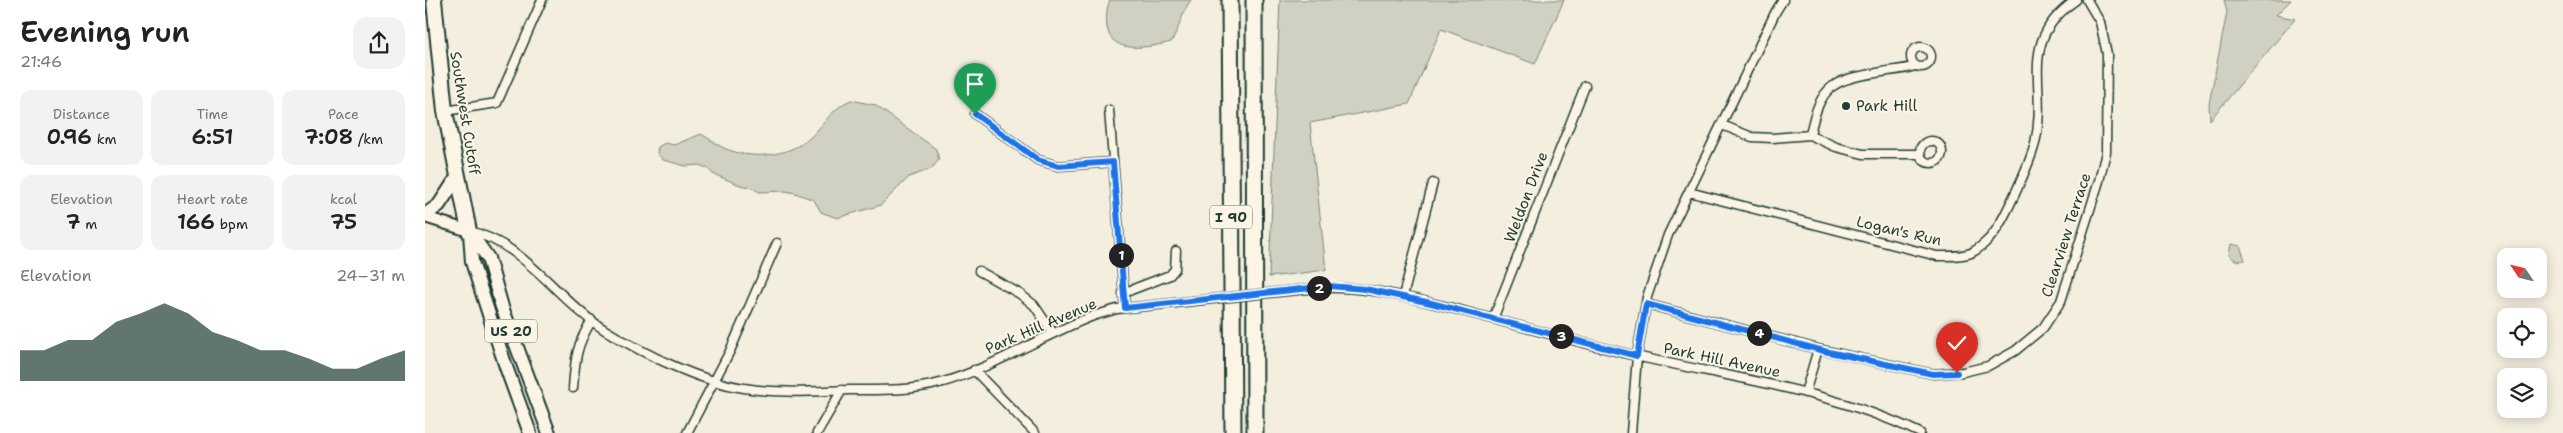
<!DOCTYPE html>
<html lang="en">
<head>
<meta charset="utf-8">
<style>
	body { margin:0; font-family:"Shantell Sans",sans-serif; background:#f2f2f2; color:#222; height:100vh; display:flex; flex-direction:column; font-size:19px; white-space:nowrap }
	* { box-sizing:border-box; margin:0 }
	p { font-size:16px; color:#767676 }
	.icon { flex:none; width:28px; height:28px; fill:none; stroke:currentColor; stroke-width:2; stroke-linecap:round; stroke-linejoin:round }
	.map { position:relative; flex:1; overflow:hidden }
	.panel { display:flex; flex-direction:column; background:#fff; width:425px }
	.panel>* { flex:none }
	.needle { width:32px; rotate:305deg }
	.fabs { position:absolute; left:2072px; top:248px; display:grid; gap:10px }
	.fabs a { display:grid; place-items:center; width:50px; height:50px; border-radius:10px; background:#fff; box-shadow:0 2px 12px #0003; font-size:25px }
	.pin { position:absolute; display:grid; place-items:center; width:42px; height:42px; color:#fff; margin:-51px -21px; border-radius:50% 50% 50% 0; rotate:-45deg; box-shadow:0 0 5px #0007 }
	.pin .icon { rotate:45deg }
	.km { position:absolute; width:25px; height:25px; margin:-12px; border-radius:50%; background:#222; color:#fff; font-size:14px; line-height:25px; text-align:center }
	.round { display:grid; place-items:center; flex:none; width:52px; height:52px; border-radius:15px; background:#f2f2f2 }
	.headline { display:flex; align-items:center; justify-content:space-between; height:85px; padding:0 20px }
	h1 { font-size:28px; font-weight:600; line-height:38px }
	.metrics { display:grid; grid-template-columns:repeat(3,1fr); gap:8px; height:85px; padding:5px 20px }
	.metrics div { display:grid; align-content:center; border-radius:12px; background:#f2f2f2; text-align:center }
	.metrics b { font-size:21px; font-weight:600 }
	.metrics small { font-size:14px; font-weight:400 }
	.metrics p { font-size:14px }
	.chart { height:140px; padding:10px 20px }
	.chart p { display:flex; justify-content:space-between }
	.chart svg { width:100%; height:90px; margin-top:5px; fill:#1f3d34; opacity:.7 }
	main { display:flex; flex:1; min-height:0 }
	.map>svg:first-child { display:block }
	.green { fill:#d0d1c2; stroke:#78877b }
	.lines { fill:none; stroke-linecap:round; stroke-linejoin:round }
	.minor-casing { stroke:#1f3d34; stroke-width:11 }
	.tertiary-casing { stroke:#1f3d34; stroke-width:14 }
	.primary-casing { stroke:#1f3d34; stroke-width:16 }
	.trunk-casing { stroke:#1f3d34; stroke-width:18 }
	.motorway-casing { stroke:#1f3d34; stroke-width:19 }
	.minor { stroke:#fcf5e5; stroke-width:8 }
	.tertiary { stroke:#fcf5e5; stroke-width:10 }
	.primary { stroke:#fcf5e5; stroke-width:12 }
	.trunk { stroke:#fcf5e5; stroke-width:14 }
	.motorway { stroke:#fcf5e5; stroke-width:15 }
	.minor-bridge-casing { stroke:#1f3d34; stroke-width:11; stroke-linecap:butt }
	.minor-bridge { stroke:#fcf5e5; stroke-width:8 }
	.route-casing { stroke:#fff; stroke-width:10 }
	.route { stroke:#1a73e8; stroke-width:6 }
	.poi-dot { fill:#1f3d34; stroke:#fcf5e5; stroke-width:2 }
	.labels { text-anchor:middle; stroke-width:4; stroke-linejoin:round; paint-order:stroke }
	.shield { fill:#fcf5e5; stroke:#617469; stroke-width:1 }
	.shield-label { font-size:14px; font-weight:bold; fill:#1f3d34 }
	.poi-label { font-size:15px; fill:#1f3d34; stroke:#fcf5e5; text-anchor:start }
	.street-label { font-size:15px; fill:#1f3d34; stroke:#fcf5e5 }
</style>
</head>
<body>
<main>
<section class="panel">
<div class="headline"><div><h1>Evening run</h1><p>21:46</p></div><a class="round"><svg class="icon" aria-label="share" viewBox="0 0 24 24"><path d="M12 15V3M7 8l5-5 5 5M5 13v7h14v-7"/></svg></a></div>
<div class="metrics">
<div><p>Distance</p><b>0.96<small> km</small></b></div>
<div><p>Time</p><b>6:51</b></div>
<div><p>Pace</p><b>7:08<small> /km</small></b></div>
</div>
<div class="metrics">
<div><p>Elevation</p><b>7<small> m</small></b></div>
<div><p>Heart rate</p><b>166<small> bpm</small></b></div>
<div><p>kcal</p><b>75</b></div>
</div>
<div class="chart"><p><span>Elevation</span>24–31 m</p>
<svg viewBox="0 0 160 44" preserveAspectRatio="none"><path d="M0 44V29L10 29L20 24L30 24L40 15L50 11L60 6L70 11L80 20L90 24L100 29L110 29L120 33L130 38L140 38L150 33L160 29V44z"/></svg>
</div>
</section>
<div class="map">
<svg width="2138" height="433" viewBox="0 0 2138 433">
	<rect width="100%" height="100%" fill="#f3eede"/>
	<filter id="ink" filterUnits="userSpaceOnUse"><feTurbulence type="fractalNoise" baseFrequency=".02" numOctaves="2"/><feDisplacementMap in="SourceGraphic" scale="10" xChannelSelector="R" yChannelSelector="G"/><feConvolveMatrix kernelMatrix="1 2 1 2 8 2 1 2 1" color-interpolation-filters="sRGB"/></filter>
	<g filter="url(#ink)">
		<path class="green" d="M685,0H766C756,13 755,29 746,42C725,47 686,56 682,27C681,16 681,10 685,0Z
			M855,0H1139L1110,64L1016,29L984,104L885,123L901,270L844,277Z
			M1799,0H1866L1851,15L1870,19L1785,120L1784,104L1802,12Z
			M426,100L450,105L511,149L514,160L506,169L484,177L456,205L412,218L396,212L389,200L370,193L361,191L334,192L328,188L315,185L288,174L282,168L274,165L261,166L238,160L232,153L233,147L240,143L249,145L276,134C284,138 291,145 299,148C328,161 366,157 389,134C401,121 409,107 426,100Z
			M1806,244L1815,246L1820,260C1813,262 1808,260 1804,254Z"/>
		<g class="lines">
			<defs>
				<path id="minor" d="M1486 57a10 10 0 1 1 20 0a10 10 0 1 1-20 0Z
					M684,110L700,308
					M20,111L72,103L117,0
					M550,114L613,160L633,166L688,162
					M1297,125L1327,137L1347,138L1385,135L1411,147L1438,154H1495
					M1385,135C1396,79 1412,80 1463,71C1472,70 1481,69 1490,66
					M1495 152a11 11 0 1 1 22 0a11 11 0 1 1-22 0Z
					M1264,192L1512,256C1523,256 1535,257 1546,253C1554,249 1564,240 1569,233C1580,218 1606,161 1610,143C1624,85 1590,42 1651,0
					M44,231C101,244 133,301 180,330C219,354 274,381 319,388C354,394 390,391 425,390C454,390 487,391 515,383C566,369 618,335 668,316L692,309L750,303
					M554,271L595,294L609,305L628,333
					M882,289C937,283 990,299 1042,312C1098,327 1154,342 1211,356C1306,378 1406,390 1495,433
					M698,293L745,275L750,269L751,251
					M978,296L1008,183
					M1221,304L1393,349L1380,393
					M1068,319L1160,86
					M1393,349L1508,374L1538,372L1563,366L1590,351L1618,328L1636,301L1674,181L1681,152L1682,54L1675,22L1662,0
					M549,370L610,433
					M148,388C150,360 151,345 167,320
					M262,433L305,351L352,243
					M392,433L417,390
					M1206,433L1212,356L1222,297L1243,235L1351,11L1358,0"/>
				<path id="tertiary" d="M0,217L44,231"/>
				<path id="primary" d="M0,215L14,205L33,176
					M44,231L63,258L77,307L124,433
					M45,233L47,262L81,367L105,433"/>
				<path id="trunk" d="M9,0L20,111L44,231"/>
				<path id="motorway" d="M805,0L808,433
					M829,0L830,433"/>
			</defs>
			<use href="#minor" class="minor-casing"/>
			<use href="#tertiary" class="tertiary-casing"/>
			<use href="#primary" class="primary-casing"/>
			<use href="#trunk" class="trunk-casing"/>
			<use href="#motorway" class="motorway-casing"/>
			<use href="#minor" class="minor"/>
			<use href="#tertiary" class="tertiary"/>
			<use href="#primary" class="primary"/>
			<use href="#trunk" class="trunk"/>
			<use href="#motorway" class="motorway"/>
			<defs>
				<path id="minor-bridge" d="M750,303L882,289"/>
			</defs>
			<use href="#minor-bridge" class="minor-bridge-casing"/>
			<use href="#minor-bridge" class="minor-bridge"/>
		</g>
	</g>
	<g class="lines" filter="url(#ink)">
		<defs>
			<path id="route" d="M550,114L613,160L633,166L688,162L700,308L904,286L940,289L1006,303L1212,356L1221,304L1399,351L1508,374L1532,373"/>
		</defs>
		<use href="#route" class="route-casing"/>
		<use href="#route" class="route"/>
	</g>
	<circle class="poi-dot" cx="1421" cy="106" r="5"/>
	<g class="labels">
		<g class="shield">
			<rect x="785" y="205.5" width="42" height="23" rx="4"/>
			<rect x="60" y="319.5" width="52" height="23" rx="4"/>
		</g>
		<g class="shield-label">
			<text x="806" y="222">I 90</text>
			<text x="86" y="336">US 20</text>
		</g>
		<g class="poi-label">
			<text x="1431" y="111">Park Hill</text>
		</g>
		<g class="street-label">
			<text transform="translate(40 113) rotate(81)" y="5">Southwest Cutoff</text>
			<text transform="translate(1101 197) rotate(-69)" y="5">Weldon Drive</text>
			<text transform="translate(1474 231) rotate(13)" y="5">Logan's Run</text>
			<text transform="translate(1641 235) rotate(-72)" y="5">Clearview Terrace</text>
			<text transform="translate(616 326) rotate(-23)" y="5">Park Hill Avenue</text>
			<text transform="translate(1297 360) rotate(12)" y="5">Park Hill Avenue</text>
		</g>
	</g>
</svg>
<div class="fabs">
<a><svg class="needle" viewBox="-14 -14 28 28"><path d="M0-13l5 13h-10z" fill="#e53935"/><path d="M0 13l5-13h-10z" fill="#767676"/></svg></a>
<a><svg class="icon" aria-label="locate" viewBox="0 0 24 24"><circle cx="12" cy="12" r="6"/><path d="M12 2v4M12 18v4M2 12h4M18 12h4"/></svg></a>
<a><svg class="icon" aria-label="layers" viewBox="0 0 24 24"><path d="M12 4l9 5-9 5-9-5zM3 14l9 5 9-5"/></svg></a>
</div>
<div class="pin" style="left:550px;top:114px;background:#1e9e55"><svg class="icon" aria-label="arrive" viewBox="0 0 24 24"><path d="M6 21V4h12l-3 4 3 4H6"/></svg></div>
<div class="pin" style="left:1532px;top:373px;background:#d93025"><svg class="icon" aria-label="check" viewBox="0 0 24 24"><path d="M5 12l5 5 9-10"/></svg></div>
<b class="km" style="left:696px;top:255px">1</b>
<b class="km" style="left:894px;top:288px">2</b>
<b class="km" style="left:1136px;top:336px">3</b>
<b class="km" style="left:1334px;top:333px">4</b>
</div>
</main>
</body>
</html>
